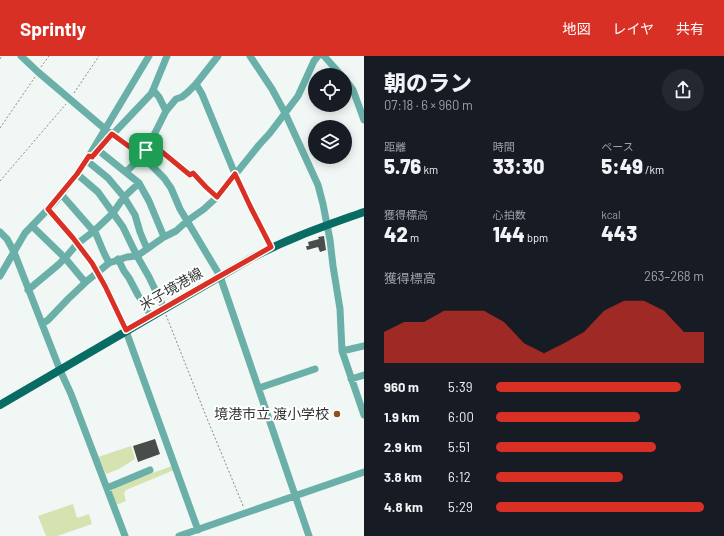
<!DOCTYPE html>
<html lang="ja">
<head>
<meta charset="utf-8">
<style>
	body { margin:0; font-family:Barlow,"Noto Sans JP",sans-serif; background:#242831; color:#f1f3f6; height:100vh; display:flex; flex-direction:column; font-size:15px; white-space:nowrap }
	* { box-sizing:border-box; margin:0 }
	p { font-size:13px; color:#9ea1a6 }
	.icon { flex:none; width:22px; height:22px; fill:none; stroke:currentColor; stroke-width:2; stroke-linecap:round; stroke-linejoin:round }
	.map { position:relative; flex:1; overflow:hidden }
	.drawer { display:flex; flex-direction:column; background:#171b24; width:360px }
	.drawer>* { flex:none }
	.buttons { position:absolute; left:308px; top:12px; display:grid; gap:8px }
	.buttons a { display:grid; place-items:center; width:44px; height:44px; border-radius:50%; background:#171b24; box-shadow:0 2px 10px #0003; font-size:20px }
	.pin { position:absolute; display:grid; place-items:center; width:34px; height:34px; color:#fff; margin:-17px; border-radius:8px; box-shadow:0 2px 6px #0006 }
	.round { display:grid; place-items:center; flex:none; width:42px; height:42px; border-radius:21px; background:#242831 }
	.headline { display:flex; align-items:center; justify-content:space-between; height:68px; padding:0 20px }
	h1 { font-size:22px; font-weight:800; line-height:30px }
	.metrics { display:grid; grid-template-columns:repeat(3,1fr); gap:6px; height:68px; padding:4px 20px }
	.metrics div { display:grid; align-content:center }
	.metrics b { font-size:20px; font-weight:800 }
	.metrics small { font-size:11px; font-weight:400 }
	.metrics p { font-size:11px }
	.chart { height:112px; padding:8px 20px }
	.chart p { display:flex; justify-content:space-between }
	.chart svg { width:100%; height:72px; margin-top:4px; fill:#d93025; opacity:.7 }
	ul { padding:0 20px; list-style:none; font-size:13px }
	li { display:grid; grid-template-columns:64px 48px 1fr; align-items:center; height:30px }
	li i { height:10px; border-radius:5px; background:#d93025 }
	header { display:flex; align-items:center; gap:24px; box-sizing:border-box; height:56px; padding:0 20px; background:#d93025; color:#fff }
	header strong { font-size:19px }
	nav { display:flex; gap:22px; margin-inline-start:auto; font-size:14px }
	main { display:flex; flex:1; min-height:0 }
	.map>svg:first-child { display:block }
	.green { fill:#d5e3b0 }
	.building { fill:#494d49 }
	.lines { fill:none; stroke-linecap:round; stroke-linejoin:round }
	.path { stroke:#878c8a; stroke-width:1; stroke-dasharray:2 2; stroke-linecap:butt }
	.minor { stroke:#6ab0a8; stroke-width:7 }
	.major { stroke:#086c64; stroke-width:8 }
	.route-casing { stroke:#fff; stroke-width:8 }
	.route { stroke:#d93025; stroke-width:5 }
	.poi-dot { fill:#924f1e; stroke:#fff; stroke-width:1.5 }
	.labels { text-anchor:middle; stroke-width:4; stroke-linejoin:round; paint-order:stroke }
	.street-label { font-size:14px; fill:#313433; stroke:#fff }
	.poi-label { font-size:14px; fill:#313433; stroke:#fff; text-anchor:end }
</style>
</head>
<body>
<header>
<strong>Sprintly</strong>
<nav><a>地図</a><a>レイヤ</a><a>共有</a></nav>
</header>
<main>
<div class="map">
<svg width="364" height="480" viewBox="0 0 364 480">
	<rect width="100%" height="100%" fill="#f0f7f4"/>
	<path class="green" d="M131,390L135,403L119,413L106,418L98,401Z
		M172,410L174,414L126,434L124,437L126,445L116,449L110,435L136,423Z
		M73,448L77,462L89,458L92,468L57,480H46L38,460Z"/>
	<path class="building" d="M324,180L326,194L320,196L318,191L307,194L306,190H309L308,186L319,183L318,181Z
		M155,383L160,398L138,406L133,390Z"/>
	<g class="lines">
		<path class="path" d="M0,3L2,0
			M41,11L49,0
			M74,37L99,0
			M0,72L35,21
			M0,125L66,48
			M166,259L206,360L244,452"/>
		<path class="minor" d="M21,0L38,16L105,73L142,100L164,122L171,132L180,153L220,220L309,480
			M250,0L272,33L285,57L318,129L323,148L330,184L333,210L340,253L342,295L364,359
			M324,0L341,19
			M345,23L353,34L364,64
			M196,28L218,0
			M166,55L176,43L182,41L188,36L196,28L202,38L235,118L250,150L271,191
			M150,86L190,119L193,117L206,131L217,141
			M98,94L139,127L149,145L164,181
			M94,98L151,38L153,34L167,0
			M126,116L142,100L149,89L166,55L159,41L153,34
			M77,118L98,136L123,171L137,200L149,221L164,252
			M139,127L124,141L135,159L140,176L147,193
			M61,138L96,178L104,197L109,207
			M48,153L73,182L92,207L105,229L126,275L198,474
			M0,176L7,183L14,196L60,314L71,338L125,480
			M118,203L124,215L129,222L138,239L151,260
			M0,220L25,177L55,146L77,118L89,100L149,0
			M85,226L65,202L77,188L94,175L113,157L124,141L108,122L86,104
			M28,234L58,209L65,202L32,170
			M42,268L48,264L68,243L87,225L109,207L127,201L137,200L164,181L176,175L187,165L204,153L217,141L259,89L270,77L298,40L314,5L318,0
			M342,295L364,290
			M351,323L364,319
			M259,332L315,313
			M107,432L150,414
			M179,480L364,416"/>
		<path class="major" d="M0,349L250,203C286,183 325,170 364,156"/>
	</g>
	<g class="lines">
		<defs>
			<path id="route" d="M112,78L142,100L150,86L190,119L193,117L206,131L217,141L235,118L250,150L271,191L220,220L126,274L105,230L92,207L73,182L48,153L77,118L89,100L92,101Z"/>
		</defs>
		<use href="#route" class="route-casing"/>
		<use href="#route" class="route"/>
	</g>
	<circle class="poi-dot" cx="337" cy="358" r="4"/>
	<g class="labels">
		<g class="street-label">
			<text transform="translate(171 233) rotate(-30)" y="5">米子境港線</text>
		</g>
		<g class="poi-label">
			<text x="329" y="363">境港市立 渡小学校</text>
		</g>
	</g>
</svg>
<div class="buttons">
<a><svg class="icon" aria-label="locate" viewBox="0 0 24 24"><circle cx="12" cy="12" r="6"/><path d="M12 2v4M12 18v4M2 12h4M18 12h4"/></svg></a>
<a><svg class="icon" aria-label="layers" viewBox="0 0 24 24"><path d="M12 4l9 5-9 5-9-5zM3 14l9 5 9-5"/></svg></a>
</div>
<div class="pin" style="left:146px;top:94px;background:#1e9e55"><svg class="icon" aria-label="arrive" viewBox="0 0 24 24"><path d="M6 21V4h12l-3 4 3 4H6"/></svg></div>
</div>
<section class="drawer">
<div class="headline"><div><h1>朝のラン</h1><p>07:18 · 6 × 960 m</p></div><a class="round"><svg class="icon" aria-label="share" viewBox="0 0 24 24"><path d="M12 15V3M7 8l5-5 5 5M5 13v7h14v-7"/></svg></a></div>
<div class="metrics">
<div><p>距離</p><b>5.76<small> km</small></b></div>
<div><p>時間</p><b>33:30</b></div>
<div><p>ペース</p><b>5:49<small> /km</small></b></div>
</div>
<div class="metrics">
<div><p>獲得標高</p><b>42<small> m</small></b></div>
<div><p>心拍数</p><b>144<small> bpm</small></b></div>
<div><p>kcal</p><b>443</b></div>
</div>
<div class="chart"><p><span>獲得標高</span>263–268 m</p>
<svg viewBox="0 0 160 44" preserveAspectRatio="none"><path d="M0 44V25L10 19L20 19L30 12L40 12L50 12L60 19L70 32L80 38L90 32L100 25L110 12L120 6L130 6L140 12L150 25L160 25V44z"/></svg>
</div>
<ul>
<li><b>960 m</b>5:39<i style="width:89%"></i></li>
<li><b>1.9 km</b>6:00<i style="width:69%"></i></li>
<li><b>2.9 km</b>5:51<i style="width:77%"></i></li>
<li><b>3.8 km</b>6:12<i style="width:61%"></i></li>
<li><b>4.8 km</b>5:29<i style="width:100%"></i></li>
</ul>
</section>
</main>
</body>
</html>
